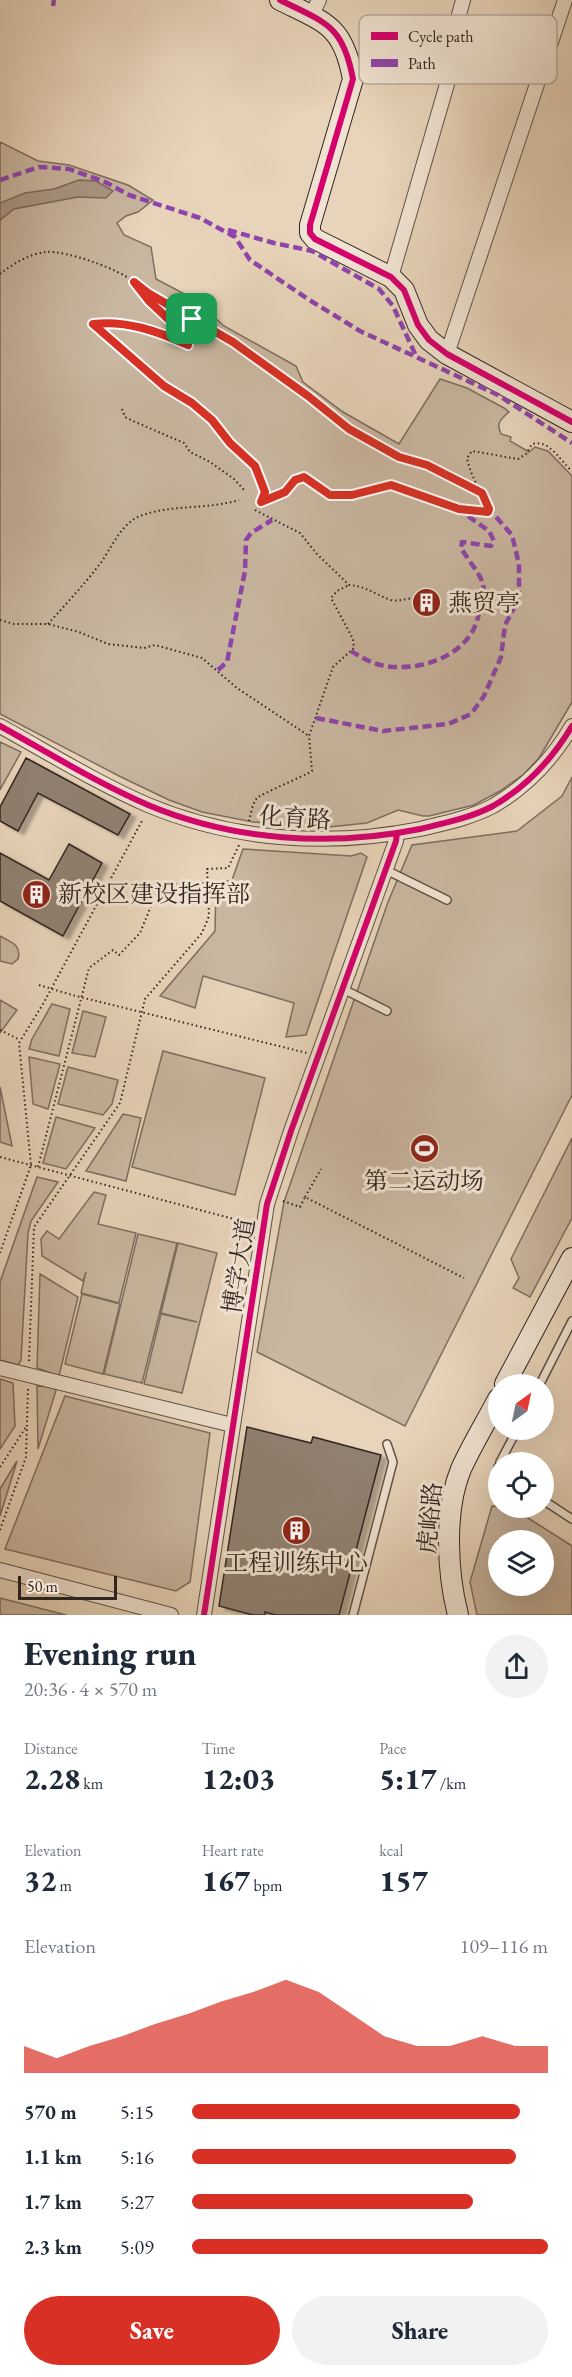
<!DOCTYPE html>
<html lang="en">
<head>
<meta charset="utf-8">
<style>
	body { margin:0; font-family:"EB Garamond","Noto Serif SC",serif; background:#f2f2f3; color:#1f2937; height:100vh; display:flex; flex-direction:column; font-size:22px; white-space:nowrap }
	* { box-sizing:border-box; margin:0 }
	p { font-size:20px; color:#747a83 }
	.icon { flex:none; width:33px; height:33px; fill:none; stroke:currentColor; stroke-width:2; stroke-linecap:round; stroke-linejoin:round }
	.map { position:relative; height:1615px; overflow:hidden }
	.panel { display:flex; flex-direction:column; background:#fff; flex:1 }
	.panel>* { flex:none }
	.needle { width:39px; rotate:33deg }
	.controls { position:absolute; left:488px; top:1374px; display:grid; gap:12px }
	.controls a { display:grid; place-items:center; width:66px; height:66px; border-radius:50%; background:#fff; box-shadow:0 6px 24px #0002; font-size:30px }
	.scale { position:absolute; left:18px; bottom:15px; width:99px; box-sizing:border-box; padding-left:6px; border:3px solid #312520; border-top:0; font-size:16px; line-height:21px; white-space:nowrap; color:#312520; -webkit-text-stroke:4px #f0e3d2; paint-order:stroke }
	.pin { position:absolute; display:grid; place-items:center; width:51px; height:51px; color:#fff; margin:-26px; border-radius:12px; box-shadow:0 3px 9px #0006 }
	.round { display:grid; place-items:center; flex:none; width:63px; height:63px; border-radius:32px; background:#f2f2f3 }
	.overview { display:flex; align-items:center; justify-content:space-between; height:102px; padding:0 24px }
	h1 { font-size:33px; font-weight:800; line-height:45px }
	.stats { display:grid; grid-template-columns:repeat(3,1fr); gap:9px; height:102px; padding:6px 24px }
	.stats div { display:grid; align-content:center }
	.stats b { font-size:30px; font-weight:800 }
	.stats small { font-size:16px; font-weight:400 }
	.stats p { font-size:16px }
	.chart { height:168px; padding:12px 24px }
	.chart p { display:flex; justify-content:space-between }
	.chart svg { width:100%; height:108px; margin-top:6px; fill:#d93025; opacity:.7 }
	.primary-button { display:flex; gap:12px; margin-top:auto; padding:12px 24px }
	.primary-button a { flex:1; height:69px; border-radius:36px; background:#d93025; color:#fff; font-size:24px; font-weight:800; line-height:69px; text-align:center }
	.primary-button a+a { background:#f2f2f3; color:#1f2937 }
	ul { padding:0 24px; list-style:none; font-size:20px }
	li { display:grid; grid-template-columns:96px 72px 1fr; align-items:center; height:45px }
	li i { height:15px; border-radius:8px; background:#d93025 }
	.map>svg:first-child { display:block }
	.green { fill:#c9b6a0; stroke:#7d6e60; stroke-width:1.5; fill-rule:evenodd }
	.water { fill:#aa9886; stroke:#7a6a5d; stroke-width:1.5 }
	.building { fill:#908070; stroke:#312520; stroke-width:1.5; filter:url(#shadow) }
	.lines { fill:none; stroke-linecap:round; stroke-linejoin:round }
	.lane-casing { stroke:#5f5146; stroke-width:10 }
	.street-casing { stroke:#5f5146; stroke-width:16 }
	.secondary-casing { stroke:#312520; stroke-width:22 }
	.path { stroke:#312520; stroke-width:2; stroke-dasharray:1.5 3; stroke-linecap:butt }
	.lane { stroke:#f0e3d2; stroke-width:7 }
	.street { stroke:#f0e3d2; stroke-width:14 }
	.secondary { stroke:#f0e3d2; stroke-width:20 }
	.quiet { stroke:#8e44ad; stroke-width:4.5; stroke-dasharray:9 4.5; stroke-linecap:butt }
	.cycleway-casing { stroke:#f0e3d2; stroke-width:10 }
	.cycleway { stroke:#d6006c; stroke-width:6 }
	.route-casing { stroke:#fff; stroke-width:12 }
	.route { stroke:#d93025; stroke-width:8 }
	.labels { text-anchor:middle; stroke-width:6; stroke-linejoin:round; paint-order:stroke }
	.poi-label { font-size:24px; fill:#312520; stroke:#f0e3d2; text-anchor:start }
	.street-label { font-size:24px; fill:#312520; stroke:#f0e3d2 }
	.key { fill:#f0e3d2; stroke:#b7aa9d; stroke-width:1.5 }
	.key-label { font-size:16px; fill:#312520 }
</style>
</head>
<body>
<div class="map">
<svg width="572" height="1615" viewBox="0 0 572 1615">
	<defs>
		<filter id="shadow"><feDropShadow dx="6" dy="3.5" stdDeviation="1.5" flood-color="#0004"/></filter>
	</defs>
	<rect width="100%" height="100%" fill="#e8d4ba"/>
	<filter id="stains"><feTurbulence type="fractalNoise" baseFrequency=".00333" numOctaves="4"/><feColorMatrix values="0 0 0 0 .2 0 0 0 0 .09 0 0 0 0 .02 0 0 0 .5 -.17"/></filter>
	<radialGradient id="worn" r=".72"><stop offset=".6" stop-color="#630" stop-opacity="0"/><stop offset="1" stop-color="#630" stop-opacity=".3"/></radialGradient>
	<path class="green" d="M0,142L38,161L69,165L128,185L153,200L138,212L126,216L117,223L124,235L151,247L156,279L196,300L224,326L296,366L303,382L343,412L399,444L440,379L467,388L504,408L509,412C500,420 496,423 501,434L511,437L510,441L529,452L535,447L548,451L572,476V702L539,758L524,774L500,791L474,805L429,816H423L398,810L367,823L319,828L253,822L202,812L169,800L121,777L0,714Z
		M0,742L21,752L0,790Z
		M572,777V1095L405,1426L257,1352L284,1202L388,902L412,845L517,831L562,796Z
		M243,849L351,856L361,853L367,857L306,1035L286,1037L294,1003L203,976L195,1008L160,996L215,931L216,884L232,880Z
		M0,936C11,942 22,945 18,959L12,964L0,961Z
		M0,1000L17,1010L0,1033Z
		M52,1004L70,1009L59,1056L29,1049L32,1039Z
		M83,1011L106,1017L95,1057L72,1053Z
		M163,1051L265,1078L235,1195L132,1167Z
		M29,1057L60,1064L48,1109L33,1104Z
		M68,1067L118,1080L112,1104L103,1115L58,1104Z
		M0,1087L12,1146L0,1142Z
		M123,1114L141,1118L126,1181L86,1171Z
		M56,1117L95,1128L66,1169L43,1163Z
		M572,1138V1218L530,1297L513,1288L519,1278L511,1259Z
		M37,1177L58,1182L31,1221L28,1233L21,1360L18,1365L0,1360V1282Z
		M94,1192L106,1195L98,1224L136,1233L119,1303L81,1293L86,1272L83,1281L42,1256L41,1239L47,1231L59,1239Z
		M138,1234L177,1243L142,1383L104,1374Z
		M178,1243L217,1253L182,1393L144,1384L161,1314L197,1322L161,1313Z
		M40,1274L78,1297L59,1376L37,1368Z
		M82,1294L120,1304L103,1374L65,1364Z
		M0,1379L13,1383L15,1426L0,1449Z
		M37,1386L57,1387L38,1449Z
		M65,1396L210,1433L190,1582L176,1591L5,1549Z
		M17,1461L0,1516V1489Z
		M492,1506L514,1509L572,1546V1615H477L470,1582ZM543,1540V1586H498V1540Z
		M0,1598L66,1615H0Z"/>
	<path class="water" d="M79,180L96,181L113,191L106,198L78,197L14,209L0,220V203L25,193L54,189Z"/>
	<path class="building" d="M26,758L130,814L118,835L38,793L18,831L0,821V807Z
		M69,844L102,863L63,936L0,901V853L49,880Z
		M247,1427L311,1443L313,1437L381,1455L339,1615H276L265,1612V1615H253L219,1606Z"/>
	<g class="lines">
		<defs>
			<path id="lane" d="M386,870L447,900
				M343,989L387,1011
				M540,1384L572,1321
				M500,1462L517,1430
				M498,1467V1471
				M543,1500L572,1519
				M353,1615L393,1462L387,1444"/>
			<path id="street" d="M311,16L319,0
				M391,277L454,60L457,22L463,0
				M447,354L565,0
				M0,726C49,753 97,783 148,805C234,841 330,847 420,829C445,823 470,818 493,806C526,787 553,758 572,726
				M0,1368L232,1425
				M0,1570L171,1615
				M204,1615L267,1204L291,1131L396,841L397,833"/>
			<path id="secondary" d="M280,0C326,23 343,25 353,79L310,225V233L315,239L391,277L404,290L418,325L429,340L447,354L572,422
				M505,1384L572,1258
				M458,1615C447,1572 444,1510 461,1469C472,1445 486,1422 498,1399"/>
		</defs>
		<use href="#lane" class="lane-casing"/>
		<use href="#street" class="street-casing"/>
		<use href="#secondary" class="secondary-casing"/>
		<path class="path" d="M0,274C12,264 30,254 45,252C65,250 120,269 135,283C140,289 144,296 149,301C163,317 180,325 188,345C157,331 126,320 93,324L163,386L192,403L212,420L230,443L255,466L265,492L261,502
			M139,286L233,342L308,396L349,429L399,457L427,465L481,493
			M122,409L125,417L133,421L184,443L190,452L210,462L234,479L245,491
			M261,502L285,492L295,480L305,477L330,495H352L391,485L445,505L485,513L489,509C481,492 470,475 467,458L472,451L518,459L526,454L532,444C550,439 560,461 572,471
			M255,510L300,533L316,553L349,585C366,586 376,595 391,600C400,602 407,597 416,599C419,600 422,602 425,603
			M0,620L14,624H48L79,632L108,644L144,648L155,645L202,658L237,688L309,736
			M48,624C65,605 83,586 99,565C111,550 120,524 140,516C171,504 207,510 239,500
			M249,821C251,814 252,804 257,798C259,795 304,776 312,771L309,736L333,667L354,648L353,639L331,598L337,591L349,585
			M39,985L72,995L307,1053
			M0,1030L20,1040
			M0,1157L249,1223
			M38,1167L89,968L113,950L119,955L140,933L160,884L208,883
			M305,1197L321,1169
			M283,1201L300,1207L305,1197L464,1278
			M0,1253L31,1165L19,1043L43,1004L143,819
			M29,1361L34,1227L120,1103L145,999L202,933L209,916L207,869L228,868L239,845
			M0,1467L26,1427
			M0,1530L26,1457L28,1387"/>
		<use href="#lane" class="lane"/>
		<use href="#street" class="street"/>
		<use href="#secondary" class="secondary"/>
		<path class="quiet" d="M53,6L54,0
			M0,180L39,167L69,169L105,182L129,195L200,218L235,237L250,260L311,301L360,331L498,395L572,443
			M228,230L274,243L312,251L379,289L393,306L416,356
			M351,651C361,657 372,664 385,666C423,672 473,654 479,612C481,604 485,592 483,584C481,575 466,557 461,548L462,542L491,546L494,541L489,531L468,516L466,510
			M218,670L227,662L245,571L246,540L251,533L272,520
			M316,718L383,731L448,724L471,714L484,696L501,657L505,625L515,606L519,592V564L512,535L489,509"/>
		<defs>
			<path id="cycleway" d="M280,0C326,23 343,25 353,79L310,225V233L315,239L391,277L404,290L418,325L429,340L447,354L572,422
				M0,726C49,753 97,783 148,805C234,841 330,847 420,829C445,823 470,818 493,806C526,787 553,758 572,726
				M204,1615L267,1204L291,1131L396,841L397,833"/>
		</defs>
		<use href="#cycleway" class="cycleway-casing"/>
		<use href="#cycleway" class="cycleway"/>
	</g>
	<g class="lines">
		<defs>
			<path id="route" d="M134,282L148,293L233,342L308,396L349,429L399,457L427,465L482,493L489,509L488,512L459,509L391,485L352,495H330L304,477L295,480L285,492L261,502L265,492L255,466L230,443L212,420L192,403L164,386L93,324C126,320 157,331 188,345L183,333L149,301Z"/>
		</defs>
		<use href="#route" class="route-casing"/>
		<use href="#route" class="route"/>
	</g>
	<defs>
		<symbol id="building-disc" viewBox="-11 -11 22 22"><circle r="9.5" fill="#8f2418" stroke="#f0e3d2"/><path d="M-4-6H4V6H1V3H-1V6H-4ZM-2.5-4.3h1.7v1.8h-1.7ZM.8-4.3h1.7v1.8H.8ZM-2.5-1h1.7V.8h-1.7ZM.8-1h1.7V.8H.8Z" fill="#fff"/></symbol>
		<symbol id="stadium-disc" viewBox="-11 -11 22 22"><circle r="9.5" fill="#8f2418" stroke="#f0e3d2"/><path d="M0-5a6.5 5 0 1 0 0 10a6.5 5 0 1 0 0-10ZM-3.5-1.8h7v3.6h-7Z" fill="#fff"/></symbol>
	</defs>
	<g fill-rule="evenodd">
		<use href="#building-disc" x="410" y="586" width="33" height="33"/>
		<use href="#building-disc" x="20" y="878" width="33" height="33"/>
		<use href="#stadium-disc" x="408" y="1132" width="33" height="33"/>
		<use href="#building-disc" x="280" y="1514" width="33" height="33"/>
	</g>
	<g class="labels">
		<g class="poi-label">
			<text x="448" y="611">燕贸亭</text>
			<text x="58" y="902">新校区建设指挥部</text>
			<text x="424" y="1189" text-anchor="middle">第二运动场</text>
			<text x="296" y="1571" text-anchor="middle">工程训练中心</text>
		</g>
		<g class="street-label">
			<text transform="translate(295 818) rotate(4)" y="8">化育路</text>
			<text transform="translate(239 1266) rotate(-81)" y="8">博学大道</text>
			<text transform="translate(430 1518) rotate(-85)" y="8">虎峪路</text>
		</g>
	</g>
	<rect x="359" y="15" width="198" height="69" rx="9" class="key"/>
	<rect x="371" y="32" width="27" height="8" fill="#d6006c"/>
	<rect x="371" y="59" width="27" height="8" fill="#8e44ad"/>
	<g class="key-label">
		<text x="408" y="42">Cycle path</text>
		<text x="408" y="69">Path</text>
	</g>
	<rect width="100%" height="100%" filter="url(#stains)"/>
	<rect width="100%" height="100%" fill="url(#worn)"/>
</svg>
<div class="controls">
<a><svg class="needle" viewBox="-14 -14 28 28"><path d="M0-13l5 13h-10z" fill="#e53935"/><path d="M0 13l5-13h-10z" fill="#747a83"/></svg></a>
<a><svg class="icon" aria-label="locate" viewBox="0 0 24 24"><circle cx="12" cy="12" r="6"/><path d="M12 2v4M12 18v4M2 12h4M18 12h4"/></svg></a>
<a><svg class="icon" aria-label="layers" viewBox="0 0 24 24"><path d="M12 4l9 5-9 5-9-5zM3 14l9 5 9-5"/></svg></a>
</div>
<div class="scale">50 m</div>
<div class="pin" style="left:192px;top:319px;background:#1e9e55"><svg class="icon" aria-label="arrive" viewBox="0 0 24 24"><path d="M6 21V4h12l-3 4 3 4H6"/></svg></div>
</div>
<section class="panel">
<div class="overview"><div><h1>Evening run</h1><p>20:36 · 4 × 570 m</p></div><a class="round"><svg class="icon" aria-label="share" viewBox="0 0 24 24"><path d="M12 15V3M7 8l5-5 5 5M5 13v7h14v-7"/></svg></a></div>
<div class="stats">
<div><p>Distance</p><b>2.28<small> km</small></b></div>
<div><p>Time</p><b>12:03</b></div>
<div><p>Pace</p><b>5:17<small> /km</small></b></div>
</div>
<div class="stats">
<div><p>Elevation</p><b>32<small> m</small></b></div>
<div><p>Heart rate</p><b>167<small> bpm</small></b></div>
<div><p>kcal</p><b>157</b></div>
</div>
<div class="chart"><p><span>Elevation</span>109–116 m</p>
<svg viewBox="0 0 160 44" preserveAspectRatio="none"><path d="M0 44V33L10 38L20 33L30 29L40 24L50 20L60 15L70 11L80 6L90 11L100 20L110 29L120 33L130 33L140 29L150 33L160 33V44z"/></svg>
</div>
<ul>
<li><b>570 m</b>5:15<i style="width:92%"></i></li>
<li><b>1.1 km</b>5:16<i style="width:91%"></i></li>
<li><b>1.7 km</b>5:27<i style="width:79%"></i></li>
<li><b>2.3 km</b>5:09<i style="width:100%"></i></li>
</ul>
<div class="primary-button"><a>Save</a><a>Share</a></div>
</section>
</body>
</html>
